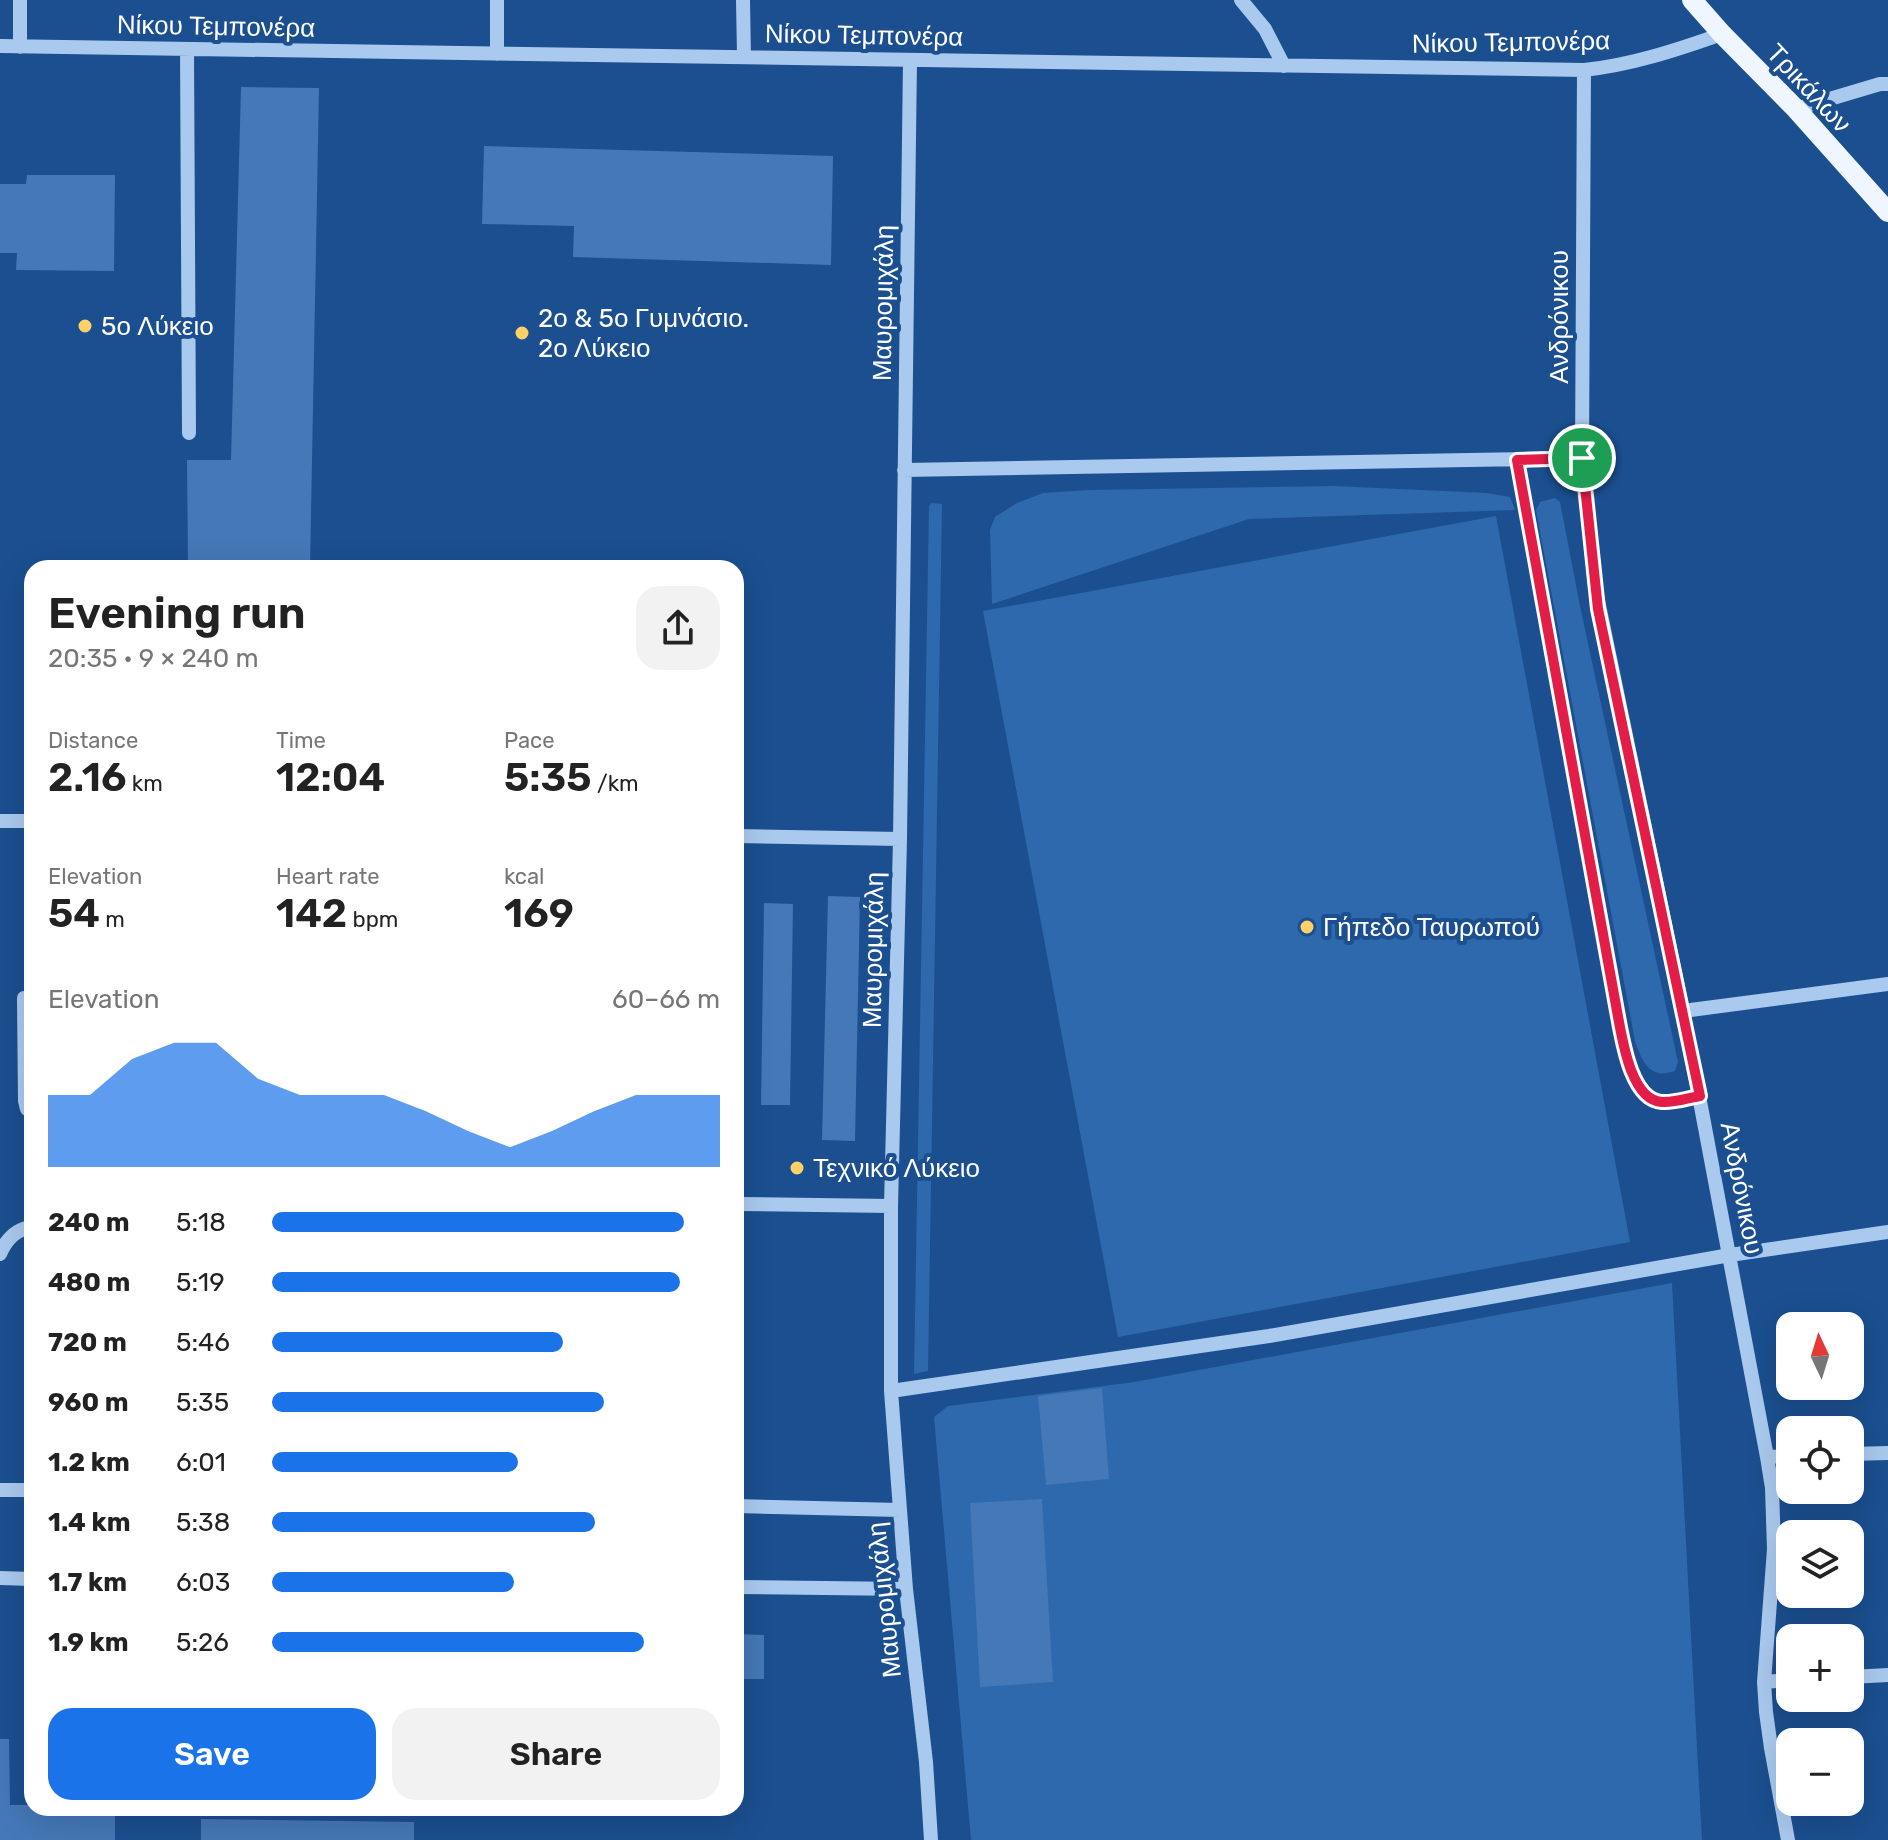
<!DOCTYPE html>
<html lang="en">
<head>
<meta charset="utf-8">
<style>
	body { margin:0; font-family:Rubik,sans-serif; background:#f2f2f2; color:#222; height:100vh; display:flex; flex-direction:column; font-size:30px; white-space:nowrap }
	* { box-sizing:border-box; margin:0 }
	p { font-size:26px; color:#767676 }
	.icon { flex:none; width:44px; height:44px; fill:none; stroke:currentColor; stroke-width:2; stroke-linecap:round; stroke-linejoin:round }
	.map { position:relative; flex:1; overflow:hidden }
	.sheet { position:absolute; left:24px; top:560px; width:720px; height:1256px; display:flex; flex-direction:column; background:#fff; border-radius:24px; box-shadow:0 8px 32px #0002 }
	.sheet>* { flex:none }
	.needle { width:52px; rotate:356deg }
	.tools { position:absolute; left:1776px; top:1312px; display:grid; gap:16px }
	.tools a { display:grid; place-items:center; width:88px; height:88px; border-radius:16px; background:#fff; box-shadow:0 8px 32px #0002; font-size:40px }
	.pin { position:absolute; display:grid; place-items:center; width:68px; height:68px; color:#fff; margin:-34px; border:4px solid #fff; border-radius:50%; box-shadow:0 2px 8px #0007 }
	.round { display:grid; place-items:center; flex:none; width:84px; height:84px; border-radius:24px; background:#f2f2f2 }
	.overview { display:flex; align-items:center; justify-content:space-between; height:136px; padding:0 24px }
	h1 { font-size:44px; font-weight:600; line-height:60px }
	.stats { display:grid; grid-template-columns:repeat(3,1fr); gap:12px; height:136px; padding:8px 24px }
	.stats div { display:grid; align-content:center }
	.stats b { font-size:40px; font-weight:600 }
	.stats small { font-size:22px; font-weight:400 }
	.stats p { font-size:22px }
	.chart { height:224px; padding:16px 24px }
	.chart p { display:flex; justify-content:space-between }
	.chart svg { width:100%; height:144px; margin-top:8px; fill:#1a73e8; opacity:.7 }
	.button { display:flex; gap:16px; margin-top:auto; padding:16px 24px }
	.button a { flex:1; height:92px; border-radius:24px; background:#1a73e8; color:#fff; font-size:32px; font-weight:600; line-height:92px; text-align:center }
	.button a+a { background:#f2f2f2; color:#222 }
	ul { padding:0 24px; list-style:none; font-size:26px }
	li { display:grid; grid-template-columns:128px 96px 1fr; align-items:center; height:60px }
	li i { height:20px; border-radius:10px; background:#1a73e8 }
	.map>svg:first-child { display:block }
	.green { fill:#2e69ad }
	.building { fill:#4478b7 }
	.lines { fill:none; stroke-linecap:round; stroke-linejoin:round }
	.minor { stroke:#a9c9ee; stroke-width:14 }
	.major { stroke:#f0f6ff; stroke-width:20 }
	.route-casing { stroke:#fff; stroke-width:16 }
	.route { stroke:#e11d48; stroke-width:10 }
	.poi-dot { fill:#ffd166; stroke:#1b4f8f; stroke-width:3 }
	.labels { text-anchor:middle; stroke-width:8; stroke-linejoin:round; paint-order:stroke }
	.street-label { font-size:26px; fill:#fff; stroke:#1b4f8f }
	.poi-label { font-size:26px; fill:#fff; stroke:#1b4f8f; text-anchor:start }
</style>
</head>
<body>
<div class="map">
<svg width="1888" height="1840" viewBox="0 0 1888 1840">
	<rect width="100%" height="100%" fill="#1b4f8f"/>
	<path class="green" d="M1334,486L1487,493L1510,497L1515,510L1249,519L992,604L990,530L995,517L1017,503L1043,493L1088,490Z
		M1555,498L1560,502L1580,606L1678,1062L1675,1071C1650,1080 1642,1062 1635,1041L1536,510L1540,502Z
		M931,503L942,504L928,1371L914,1374L929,506Z
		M1496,516L1630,1242L1118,1337L983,611Z
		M1672,1283L1702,1840H971L934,1417L948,1406L1134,1382Z"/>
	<path class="building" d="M241,87L319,88L310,568H188L187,460H231Z
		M484,146L833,156L831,265L573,257L574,226L482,224Z
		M27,175H115L114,271L16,270L17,253H0V184H26Z
		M828,896L860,897L855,1141L822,1140Z
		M764,903L793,904L790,1105H761Z
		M1102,1388L1109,1479L1046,1485L1038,1396Z
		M1042,1499L1053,1682L980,1687L970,1503Z
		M736,1634L764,1635V1679H736Z
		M0,1739H9L10,1805H32V1808H115V1840H0Z
		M201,1819L414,1822V1840H201Z"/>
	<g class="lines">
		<path class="minor" d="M20,0V47
			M743,0L744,57
			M1241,0L1265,29L1284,66
			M0,46L1584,70C1631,65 1677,50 1722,34
			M187,49L189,433
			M497,54V0
			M910,60L900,839L891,1206V1391L906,1589L926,1762L931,1840
			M1584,70L1582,458L1595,586L1683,1011L1767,1457L1772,1488L1774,1549L1764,1682L1766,1712L1771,1748L1788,1840
			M1796,109L1880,84H1888
			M1517,460L1617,1011C1622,1036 1630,1101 1662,1102C1674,1102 1688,1098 1700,1096
			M904,470L1582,458
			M0,821H32
			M736,836L900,839
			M24,998L25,1101L27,1109L32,1112
			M1683,1011L1888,984
			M736,1204L891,1206
			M0,1254C6,1240 15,1229 32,1227
			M891,1391L1269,1336L1730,1255L1888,1232
			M1850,1454L1888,1453
			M1767,1457L1790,1456
			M0,1490H32
			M736,1506L900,1510
			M0,1578L32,1579
			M736,1587L906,1589
			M1850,1677L1888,1675
			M1764,1682L1790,1680"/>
		<path class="major" d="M1692,0L1722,34L1796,109L1888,212"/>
	</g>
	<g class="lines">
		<defs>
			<path id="route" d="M1582,458L1598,609L1700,1096C1688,1098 1674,1103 1662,1102C1630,1100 1622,1037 1617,1011L1517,460Z"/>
		</defs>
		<use href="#route" class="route-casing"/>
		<use href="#route" class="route"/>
	</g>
	<g class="poi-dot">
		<circle cx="85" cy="326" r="8"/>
		<circle cx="522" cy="333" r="8"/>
		<circle cx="1307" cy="927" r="8"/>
		<circle cx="797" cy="1168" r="8"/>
	</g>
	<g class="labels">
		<g class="street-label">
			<text transform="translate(216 26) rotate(1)" y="9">Νίκου Τεμπονέρα</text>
			<text transform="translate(864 35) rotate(1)" y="9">Νίκου Τεμπονέρα</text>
			<text transform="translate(1511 42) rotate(-1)" y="9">Νίκου Τεμπονέρα</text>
			<text transform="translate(1809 88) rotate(47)" y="9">Τρικάλων</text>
			<text transform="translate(883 303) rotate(-89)" y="9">Μαυρομιχάλη</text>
			<text transform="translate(1559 317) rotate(-90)" y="9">Ανδρόνικου</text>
			<text transform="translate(873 950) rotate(-89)" y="9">Μαυρομιχάλη</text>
			<text transform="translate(1742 1188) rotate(79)" y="9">Ανδρόνικου</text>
			<text transform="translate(884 1600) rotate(-96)" y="9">Μαυρομιχάλη</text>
		</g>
		<g class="poi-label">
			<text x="538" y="327">2ο &amp; 5ο Γυμνάσιο.<tspan x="538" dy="30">2ο Λύκειο</tspan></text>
			<text x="101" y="335">5ο Λύκειο</text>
			<text x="1323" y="936">Γήπεδο Ταυρωπού</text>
			<text x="813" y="1177">Τεχνικό Λύκειο</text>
		</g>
	</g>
</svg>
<div class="tools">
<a><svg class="needle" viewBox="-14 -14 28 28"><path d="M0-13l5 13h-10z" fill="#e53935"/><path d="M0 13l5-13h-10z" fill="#767676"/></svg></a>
<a><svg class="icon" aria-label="locate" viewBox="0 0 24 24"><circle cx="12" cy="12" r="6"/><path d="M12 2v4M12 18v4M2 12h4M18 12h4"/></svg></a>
<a><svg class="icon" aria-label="layers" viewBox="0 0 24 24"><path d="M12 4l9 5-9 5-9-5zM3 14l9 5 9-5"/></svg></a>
<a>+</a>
<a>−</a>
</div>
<div class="pin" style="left:1582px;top:458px;background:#1e9e55"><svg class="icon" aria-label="arrive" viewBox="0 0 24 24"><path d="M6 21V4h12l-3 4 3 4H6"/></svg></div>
<section class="sheet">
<div class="overview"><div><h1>Evening run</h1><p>20:35 · 9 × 240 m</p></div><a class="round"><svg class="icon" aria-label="share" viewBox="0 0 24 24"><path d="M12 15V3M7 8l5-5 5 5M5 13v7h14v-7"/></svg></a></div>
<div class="stats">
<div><p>Distance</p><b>2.16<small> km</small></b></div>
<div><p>Time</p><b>12:04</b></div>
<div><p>Pace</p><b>5:35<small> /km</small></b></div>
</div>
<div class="stats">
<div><p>Elevation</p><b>54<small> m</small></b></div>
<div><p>Heart rate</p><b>142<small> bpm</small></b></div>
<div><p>kcal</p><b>169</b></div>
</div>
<div class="chart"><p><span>Elevation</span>60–66 m</p>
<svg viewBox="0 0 160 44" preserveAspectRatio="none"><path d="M0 44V22L10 22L20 11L30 6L40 6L50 17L60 22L70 22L80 22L90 27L100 33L110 38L120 33L130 27L140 22L150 22L160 22V44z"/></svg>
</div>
<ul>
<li><b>240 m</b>5:18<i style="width:92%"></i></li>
<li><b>480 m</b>5:19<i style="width:91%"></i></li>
<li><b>720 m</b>5:46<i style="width:65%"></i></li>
<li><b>960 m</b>5:35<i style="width:74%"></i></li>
<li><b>1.2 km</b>6:01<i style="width:55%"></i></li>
<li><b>1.4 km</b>5:38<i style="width:72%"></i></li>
<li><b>1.7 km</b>6:03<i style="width:54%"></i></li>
<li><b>1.9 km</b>5:26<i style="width:83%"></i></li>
</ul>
<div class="button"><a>Save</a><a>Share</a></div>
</section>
</div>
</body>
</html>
